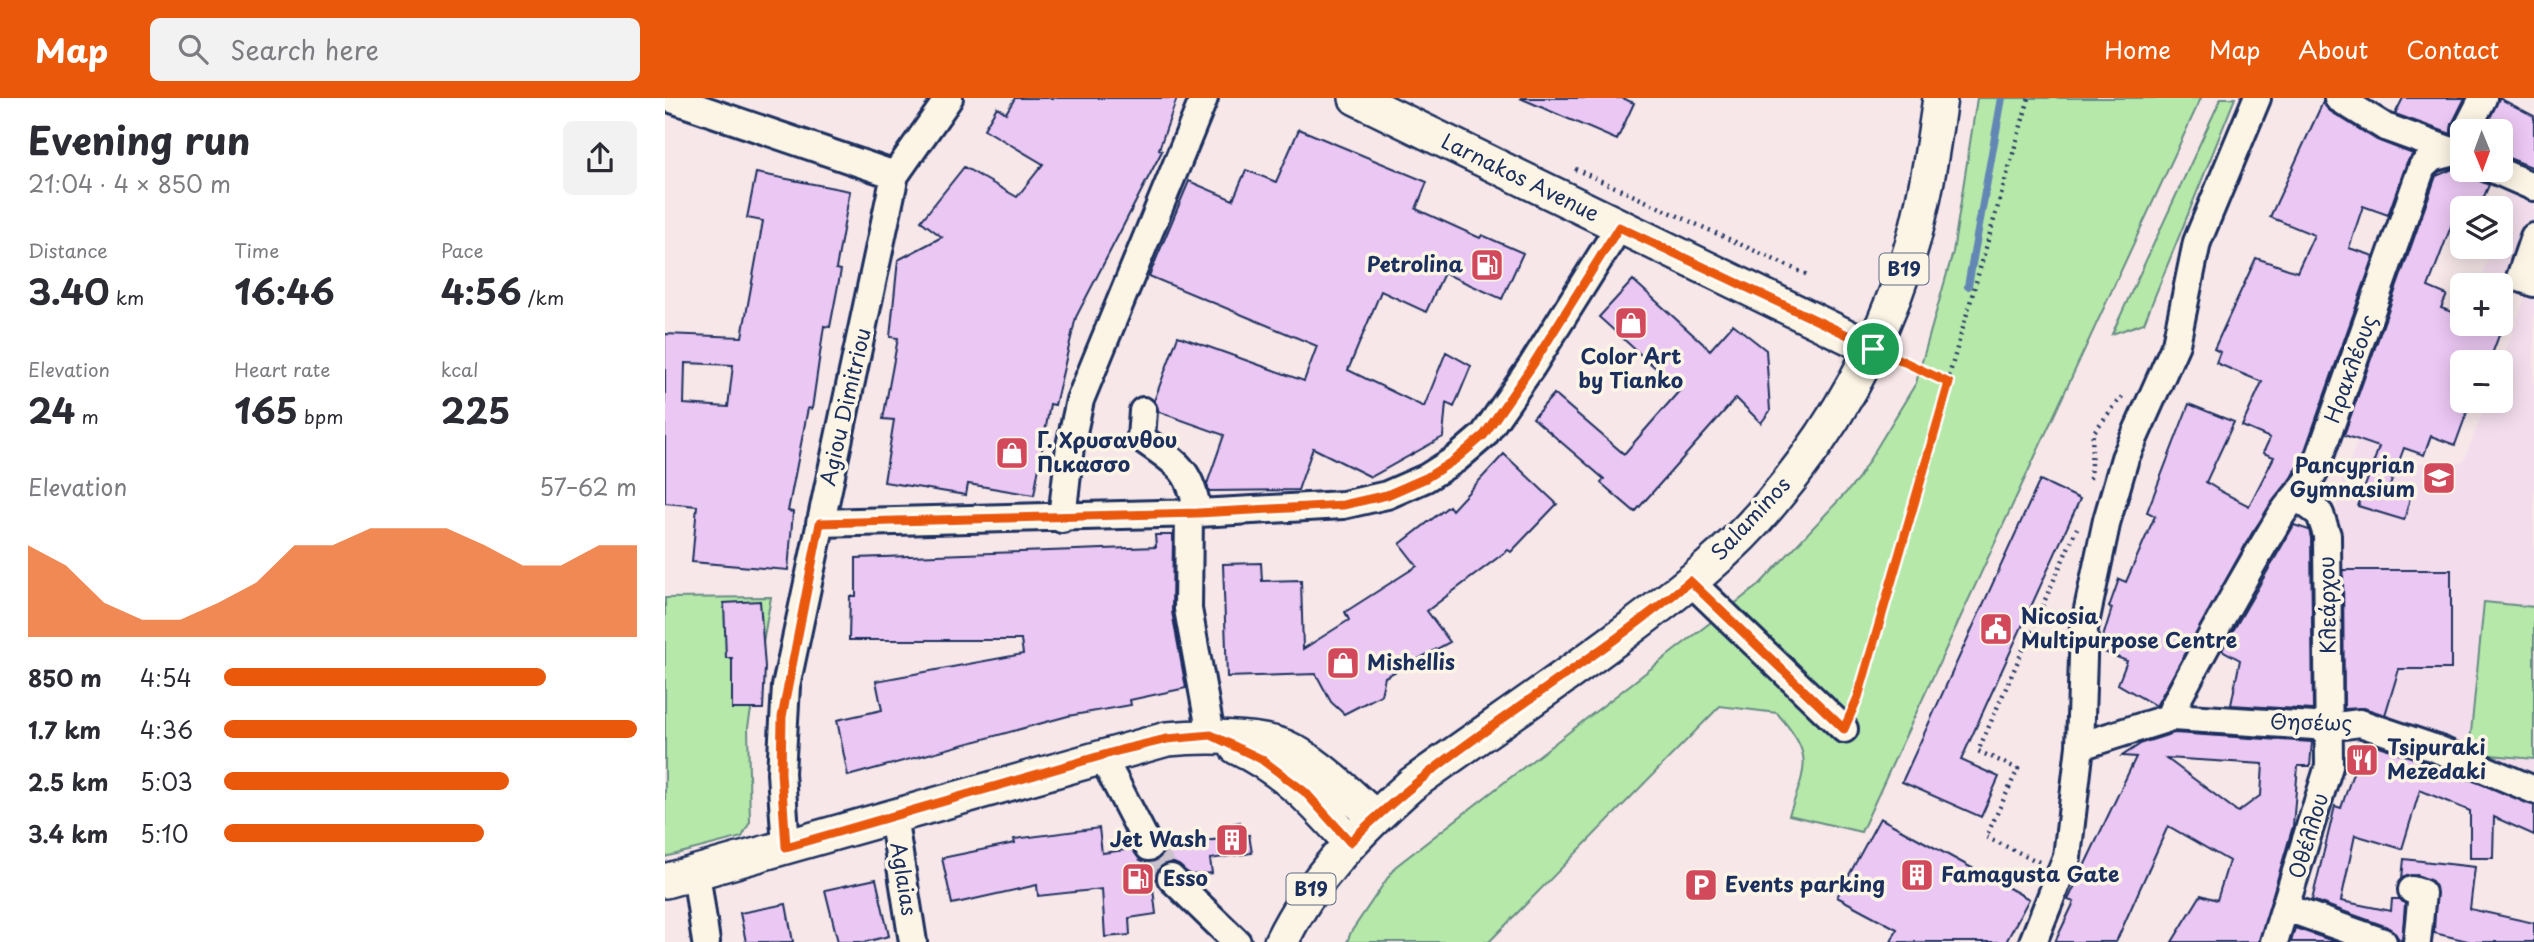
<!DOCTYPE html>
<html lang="en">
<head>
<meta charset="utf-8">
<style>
	body { margin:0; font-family:"Playpen Sans",sans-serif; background:#f2f2f3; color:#2b2b33; height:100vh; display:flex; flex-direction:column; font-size:26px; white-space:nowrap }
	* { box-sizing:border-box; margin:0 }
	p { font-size:23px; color:#7c7c81 }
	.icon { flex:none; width:38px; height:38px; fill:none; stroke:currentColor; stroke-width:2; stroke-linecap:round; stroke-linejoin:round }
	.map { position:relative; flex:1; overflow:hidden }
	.side { display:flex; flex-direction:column; background:#fff; width:665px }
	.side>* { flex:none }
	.needle { width:46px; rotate:179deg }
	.buttons { position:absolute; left:1785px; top:21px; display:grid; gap:14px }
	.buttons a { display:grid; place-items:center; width:63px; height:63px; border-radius:10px; background:#fff; box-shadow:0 4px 18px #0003; font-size:35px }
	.pin { position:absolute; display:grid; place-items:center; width:60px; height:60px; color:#fff; margin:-30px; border:4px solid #fff; border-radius:50%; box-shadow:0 2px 7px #0007 }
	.round { display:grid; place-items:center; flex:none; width:74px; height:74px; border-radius:10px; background:#f2f2f3 }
	.summary { display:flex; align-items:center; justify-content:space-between; height:119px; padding:0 28px }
	h1 { font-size:38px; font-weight:700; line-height:52px }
	.metrics { display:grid; grid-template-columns:repeat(3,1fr); gap:10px; height:119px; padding:7px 28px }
	.metrics div { display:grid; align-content:center }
	.metrics b { font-size:35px; font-weight:700 }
	.metrics small { font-size:19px; font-weight:400 }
	.metrics p { font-size:19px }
	.chart { height:196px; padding:14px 28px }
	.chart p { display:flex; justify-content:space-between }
	.chart svg { width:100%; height:126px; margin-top:7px; fill:#ea580c; opacity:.7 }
	ul { padding:0 28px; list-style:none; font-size:23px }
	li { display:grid; grid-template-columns:112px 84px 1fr; align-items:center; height:52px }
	li i { height:18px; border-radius:9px; background:#ea580c }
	header { display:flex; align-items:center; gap:42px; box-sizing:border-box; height:98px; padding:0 35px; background:#ea580c; color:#fff }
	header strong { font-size:33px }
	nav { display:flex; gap:38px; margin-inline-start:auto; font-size:24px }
	.search { width:490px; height:63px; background:#f2f2f3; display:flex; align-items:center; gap:18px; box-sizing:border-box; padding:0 24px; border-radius:10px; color:#7c7c81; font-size:26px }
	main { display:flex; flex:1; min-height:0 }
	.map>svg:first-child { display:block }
	.built { fill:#f3ddec }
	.green { fill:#b5e8a9; stroke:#688c84; stroke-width:2 }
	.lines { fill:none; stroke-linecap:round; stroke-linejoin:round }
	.stream { stroke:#6387b4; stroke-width:8 }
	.building { fill:#ebc7f3; stroke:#1b2f5e; stroke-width:2; fill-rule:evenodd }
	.minor-tunnel { stroke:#cbc2cd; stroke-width:26; stroke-dasharray:26 13; stroke-linecap:butt }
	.minor-casing { stroke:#1b2f5e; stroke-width:32 }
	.major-casing { stroke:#1b2f5e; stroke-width:38 }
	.path { stroke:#1b2f5e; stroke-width:4.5; stroke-dasharray:2 5; stroke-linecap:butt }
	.minor { stroke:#fcf5e5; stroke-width:26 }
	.major { stroke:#fcf5e5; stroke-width:33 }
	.route-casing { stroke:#fff; stroke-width:14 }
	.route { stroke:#ea580c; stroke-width:9 }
	.labels { text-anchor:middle; stroke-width:7; stroke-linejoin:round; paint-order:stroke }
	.shield { fill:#fcf5e5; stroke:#5e6a86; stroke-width:2 }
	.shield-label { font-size:19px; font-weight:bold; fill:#1b2f5e }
	.street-label { font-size:21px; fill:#1b2f5e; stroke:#fcf5e5 }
	.poi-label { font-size:21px; font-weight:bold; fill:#1b2f5e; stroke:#fcf5e5; text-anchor:start }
</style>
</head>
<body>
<header>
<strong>Map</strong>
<div class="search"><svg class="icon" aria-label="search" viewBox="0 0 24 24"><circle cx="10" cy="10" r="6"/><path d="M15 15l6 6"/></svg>Search here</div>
<nav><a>Home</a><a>Map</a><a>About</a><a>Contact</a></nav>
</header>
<main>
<section class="side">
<div class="summary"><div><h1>Evening run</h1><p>21:04 · 4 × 850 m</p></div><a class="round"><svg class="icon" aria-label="share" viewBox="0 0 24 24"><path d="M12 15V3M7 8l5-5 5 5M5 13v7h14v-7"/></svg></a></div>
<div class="metrics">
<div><p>Distance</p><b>3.40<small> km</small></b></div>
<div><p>Time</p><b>16:46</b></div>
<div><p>Pace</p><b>4:56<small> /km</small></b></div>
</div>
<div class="metrics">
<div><p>Elevation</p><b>24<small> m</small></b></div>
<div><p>Heart rate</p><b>165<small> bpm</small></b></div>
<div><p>kcal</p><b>225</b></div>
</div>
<div class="chart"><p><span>Elevation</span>57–62 m</p>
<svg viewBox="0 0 160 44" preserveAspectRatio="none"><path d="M0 44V12L10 19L20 32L30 38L40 38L50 32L60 25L70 12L80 12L90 6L100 6L110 6L120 12L130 19L140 19L150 12L160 12V44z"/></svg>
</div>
<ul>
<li><b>850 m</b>4:54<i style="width:78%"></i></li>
<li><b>1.7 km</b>4:36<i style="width:100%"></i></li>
<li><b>2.5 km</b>5:03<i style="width:69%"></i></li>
<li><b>3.4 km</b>5:10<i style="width:63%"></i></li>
</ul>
</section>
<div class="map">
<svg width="1869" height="844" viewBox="0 0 1869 844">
	<rect width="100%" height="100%" fill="#f7e7e9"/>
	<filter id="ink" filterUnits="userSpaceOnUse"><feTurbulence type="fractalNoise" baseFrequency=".0143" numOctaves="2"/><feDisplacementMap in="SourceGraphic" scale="14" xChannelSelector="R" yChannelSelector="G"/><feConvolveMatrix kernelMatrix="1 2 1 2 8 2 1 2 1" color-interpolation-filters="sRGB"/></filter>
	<g filter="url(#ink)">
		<path class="built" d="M1840,93L1869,104V683L1737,631L1669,610L1672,395L1693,342L1715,349L1712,357L1734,365H1798L1822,303H1836V265L1859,203L1855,186L1818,178L1826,149H1836V111Z"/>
		<path class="green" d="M1312,0H1536L1196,734L1124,717C1142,667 1149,658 1112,615L1055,608L824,844H682L686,834L730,769L1095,486L1191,384L1251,285L1288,154Z
			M1556,0H1570L1479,225L1447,236Z
			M106,499L83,629L85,724L77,739L0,759V500Z
			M1819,504L1869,509V661L1804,655Z"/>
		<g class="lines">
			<path class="stream" d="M1303,188L1337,0"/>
		</g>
		<path class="building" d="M350,0H512L494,51L497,53L411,219L390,307L385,306L369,397L303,386L301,397L219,384L229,322L218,321L233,240L225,239L233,162L277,139L256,123L299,69L352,99L378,66L319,31L332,9L341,15Z
			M855,0H957L969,5L952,42Z
			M1738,0H1800L1787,26L1786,36L1730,16Z
			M1834,0L1869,18V70L1836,57V33H1819Z
			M1658,4L1665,13L1712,42L1748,56L1742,64L1723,117L1698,108L1684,150L1709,158L1639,355L1627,378L1587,435L1491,608L1453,586L1462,563L1434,552L1447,510L1444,509L1454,481L1461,484L1490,418L1482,414L1524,306L1569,324L1541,384L1557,394L1584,408L1609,359L1598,355L1605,340L1577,328L1597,284L1551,265L1555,254L1549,251L1591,160L1632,174L1649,137L1605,119Z
			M634,31L762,84L751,111L815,140L817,137L858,155L837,201L779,175L761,214L716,193L683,272L759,309L781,254L806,268L789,309L781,305L778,339L706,379L648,350L633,392L544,393L542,386L559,337L494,314L489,303L513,238L639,283L652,248L484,178L524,83L568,102L581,72L611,84Z
			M1788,71L1824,87L1814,110H1793L1763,189L1782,197L1776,210L1797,218V226H1819L1836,232L1824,264H1797V304L1805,306L1790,347L1766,338L1759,357L1739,350L1723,393L1745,400L1739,422L1693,408L1714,349L1679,337L1771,78Z
			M91,75L185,93L171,171L176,172L165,229L159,228L147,311L143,310L123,413L128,414L123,472L27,464L32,408L0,405V236L77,239L98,123L82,120ZM20,265L68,267L63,309L19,306Z
			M968,182L1045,252L1068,226L1101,252L1105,313L1096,325L1071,300L970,414L936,385L939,381L868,320L889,296L959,356L1015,292L934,219Z
			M839,356L892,406L846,454L843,452L762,513L785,544L720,579L716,597L679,616L666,604L651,576L562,579L558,466L596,465L597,483L636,482L638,551L684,522L680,514L752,468L735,446L784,408L787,412Z
			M1375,382L1415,401L1296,662L1334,679L1316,719L1237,684Z
			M1629,427L1644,432L1646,440L1648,612L1566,607L1575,562L1557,552Z
			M490,437H508L507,514L521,590L465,602L466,607L403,618L183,678L172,622L217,612L211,583L358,556L356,542H184L185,498H191V460L491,449Z
			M1678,472H1786V571H1734L1720,617L1699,610L1679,611Z
			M95,503L100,569L98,611H67V560H61L59,505Z
			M1509,635L1647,644L1645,668H1633L1628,728L1594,844H1507L1536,797L1552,802L1564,763L1503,728L1451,844H1390L1409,804L1403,802L1471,659L1457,658L1477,645ZM1501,660L1598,666L1596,697L1573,714Z
			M1699,643L1766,666L1869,707V737L1829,719L1828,760H1805V713L1755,692L1737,751L1690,737L1676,803L1726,813L1727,801H1735L1740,806L1737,844L1723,829L1647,802L1670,708L1676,710Z
			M1215,720L1364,801L1341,844H1226L1232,831L1172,799Z
			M575,724L577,738L584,737L587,755L545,761L547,775L526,777L509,765L495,769L491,781L487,782L491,816L464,820L465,837L440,839L437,791L373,798L372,787L287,806L277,760L350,745L349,741L434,730L437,755L467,751L475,762L484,765L497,758L499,747L557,741L555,728Z
			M1739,761L1810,769L1805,811L1869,825V844H1807L1769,835L1771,789L1767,783L1752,777L1737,780Z
			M211,781L224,838L200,844H173L160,792Z
			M121,806L128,844H81L75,815Z
			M1630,830L1671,844H1626Z"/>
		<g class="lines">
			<path class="minor-tunnel" d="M484,749L506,780"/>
			<defs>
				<path id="minor" d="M4,0L230,77
					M1673,0L1720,29L1792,55
					M1801,33L1818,0
					M1830,72L1869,89
					M1869,139L1855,180L1869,185
					M478,313L476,340C512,366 525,369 533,415
					M524,415L523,511L546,637
					M397,421L405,348L415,302L539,0
					M155,425L533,415L678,407L722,397L761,380L791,361L819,337L867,268L954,129
					M1025,483L1179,631
					M1507,619V612C1541,547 1577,482 1615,419C1625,402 1641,390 1650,372L1757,69L1767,60L1790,54
					M1415,648L1507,619L1665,629L1695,625L1772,651L1869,692
					M437,658L484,749
					M228,718L248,844
					M121,749L116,675L121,588L230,77L284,0
					M31,774L41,844
					M506,780L572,844
					M1747,792L1757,795L1752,844
					M1622,810L1718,844
					M1368,844L1402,759L1415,648L1419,530L1442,422L1460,360L1511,246L1532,144L1592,0
					M1609,844L1664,668L1662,437L1655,416L1632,399"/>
				<path id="major" d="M691,0L1208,251
					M571,649C620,672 649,704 685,744
					M0,783L502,641C533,638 592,637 620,649C653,664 683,696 710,719
					M616,844C647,780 695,732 747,686C819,634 893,585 963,532C1014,494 1066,454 1106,405C1166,334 1212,254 1241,166C1259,112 1267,56 1275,0"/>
			</defs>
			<use href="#minor" class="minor-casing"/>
			<use href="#major" class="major-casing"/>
			<path class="path" d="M910,71L1145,178
				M1234,261L1284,285
				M1425,381L1428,335L1459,296
				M1189,608L1364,0
				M1374,764L1321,739L1353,671L1313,653L1412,430"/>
			<use href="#minor" class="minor"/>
			<use href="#major" class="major"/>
		</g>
	</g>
	<g class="lines" filter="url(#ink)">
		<defs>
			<path id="route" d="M954,129L1284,285L1193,599L1179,631L1025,483C916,575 787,643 685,744L640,694L596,661L546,637L502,641L456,652L121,749L116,675L117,619L155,425L533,415L678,407L722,397L761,380L791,361L819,337L867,268Z"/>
		</defs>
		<use href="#route" class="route-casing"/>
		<use href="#route" class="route"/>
	</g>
	<defs>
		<symbol id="fuel-square" viewBox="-11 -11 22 22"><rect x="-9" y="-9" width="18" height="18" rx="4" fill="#d1495b" stroke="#fcf5e5"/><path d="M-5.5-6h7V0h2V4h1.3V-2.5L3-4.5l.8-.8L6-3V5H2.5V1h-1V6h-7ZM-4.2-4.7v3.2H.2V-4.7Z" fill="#fff"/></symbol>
		<symbol id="shop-square" viewBox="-11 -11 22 22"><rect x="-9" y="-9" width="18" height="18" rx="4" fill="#d1495b" stroke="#fcf5e5"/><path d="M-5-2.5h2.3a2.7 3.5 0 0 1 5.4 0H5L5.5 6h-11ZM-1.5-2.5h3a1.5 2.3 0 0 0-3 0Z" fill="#fff"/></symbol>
		<symbol id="school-square" viewBox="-11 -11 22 22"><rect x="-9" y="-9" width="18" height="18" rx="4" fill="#d1495b" stroke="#fcf5e5"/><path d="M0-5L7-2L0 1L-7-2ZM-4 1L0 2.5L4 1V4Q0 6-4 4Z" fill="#fff"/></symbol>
		<symbol id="civic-square" viewBox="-11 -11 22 22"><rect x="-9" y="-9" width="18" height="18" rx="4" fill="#d1495b" stroke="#fcf5e5"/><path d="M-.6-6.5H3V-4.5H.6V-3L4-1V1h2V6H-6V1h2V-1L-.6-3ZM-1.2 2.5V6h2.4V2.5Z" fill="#fff"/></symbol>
		<symbol id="restaurant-square" viewBox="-11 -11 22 22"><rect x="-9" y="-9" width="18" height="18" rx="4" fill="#d1495b" stroke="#fcf5e5"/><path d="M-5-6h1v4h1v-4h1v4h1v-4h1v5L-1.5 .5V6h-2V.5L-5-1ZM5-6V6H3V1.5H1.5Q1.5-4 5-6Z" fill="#fff"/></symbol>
		<symbol id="building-square" viewBox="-11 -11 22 22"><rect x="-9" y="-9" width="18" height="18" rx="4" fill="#d1495b" stroke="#fcf5e5"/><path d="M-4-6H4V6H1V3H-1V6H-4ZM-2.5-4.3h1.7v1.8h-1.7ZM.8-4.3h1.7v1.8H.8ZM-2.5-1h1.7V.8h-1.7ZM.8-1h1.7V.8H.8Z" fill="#fff"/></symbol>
		<symbol id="parking-square" viewBox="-11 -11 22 22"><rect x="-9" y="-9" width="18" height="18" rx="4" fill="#d1495b" stroke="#fcf5e5"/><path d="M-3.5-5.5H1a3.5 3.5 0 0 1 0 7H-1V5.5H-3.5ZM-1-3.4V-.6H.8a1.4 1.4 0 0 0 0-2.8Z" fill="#fff"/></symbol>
	</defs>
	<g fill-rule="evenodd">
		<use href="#fuel-square" x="803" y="148" width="38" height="38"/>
		<use href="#shop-square" x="947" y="206" width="38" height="38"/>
		<use href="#shop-square" x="328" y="336" width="38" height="38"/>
		<use href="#school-square" x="1755" y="361" width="38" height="38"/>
		<use href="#civic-square" x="1312" y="512" width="38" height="38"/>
		<use href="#shop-square" x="659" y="546" width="38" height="38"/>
		<use href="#restaurant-square" x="1678" y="643" width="38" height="38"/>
		<use href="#building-square" x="548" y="723" width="38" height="38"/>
		<use href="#building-square" x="1233" y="758" width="38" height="38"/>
		<use href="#fuel-square" x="454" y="762" width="38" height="38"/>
		<use href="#parking-square" x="1017" y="768" width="38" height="38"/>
	</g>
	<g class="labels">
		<g class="shield">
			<rect x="1214.5" y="155.5" width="49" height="31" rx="5"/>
			<rect x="621.5" y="775.5" width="49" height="31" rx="5"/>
		</g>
		<g class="shield-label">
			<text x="1239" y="178">B19</text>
			<text x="646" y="798">B19</text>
		</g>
		<g class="street-label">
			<text transform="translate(855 80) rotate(26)" y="7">Larnakos Avenue</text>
			<text transform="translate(1686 271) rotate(-70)" y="7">Ηρακλέους</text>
			<text transform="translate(181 309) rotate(-77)" y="7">Agiou Dimitriou</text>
			<text transform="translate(1086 421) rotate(-47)" y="7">Salaminos</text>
			<text transform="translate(1663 507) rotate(-91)" y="7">Κλεάρχου</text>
			<text transform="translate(1646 625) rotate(1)" y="7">Θησέως</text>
			<text transform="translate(1644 738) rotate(-73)" y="7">Οθέλλου</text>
			<text transform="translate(238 781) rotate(81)" y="7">Aglaias</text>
		</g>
		<g class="poi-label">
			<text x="798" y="174" text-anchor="end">Petrolina</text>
			<text x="966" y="266" text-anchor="middle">Color Art<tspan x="966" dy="24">by Tianko</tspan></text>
			<text x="372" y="350">Γ. Χρυσανθου<tspan x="372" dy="24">Πικασσο</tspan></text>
			<text x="1750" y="375" text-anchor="end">Pancyprian<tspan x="1750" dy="24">Gymnasium</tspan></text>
			<text x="1356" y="526">Nicosia<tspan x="1356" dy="24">Multipurpose Centre</tspan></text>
			<text x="702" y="572">Mishellis</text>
			<text x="1722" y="657">Tsipuraki<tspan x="1722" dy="24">Mezedaki</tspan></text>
			<text x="542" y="749" text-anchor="end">Jet Wash</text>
			<text x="1276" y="784">Famagusta Gate</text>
			<text x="498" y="788">Esso</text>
			<text x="1060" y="794">Events parking</text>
		</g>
	</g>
</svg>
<div class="buttons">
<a><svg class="needle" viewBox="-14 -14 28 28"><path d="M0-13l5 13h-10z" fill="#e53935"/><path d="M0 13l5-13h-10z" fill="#7c7c81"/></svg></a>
<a><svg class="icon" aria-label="layers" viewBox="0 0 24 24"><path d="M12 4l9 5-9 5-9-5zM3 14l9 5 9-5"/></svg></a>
<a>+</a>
<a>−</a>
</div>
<div class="pin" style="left:1208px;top:251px;background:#1e9e55"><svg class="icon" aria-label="arrive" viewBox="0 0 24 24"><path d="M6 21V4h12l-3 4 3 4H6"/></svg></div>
</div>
</main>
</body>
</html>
